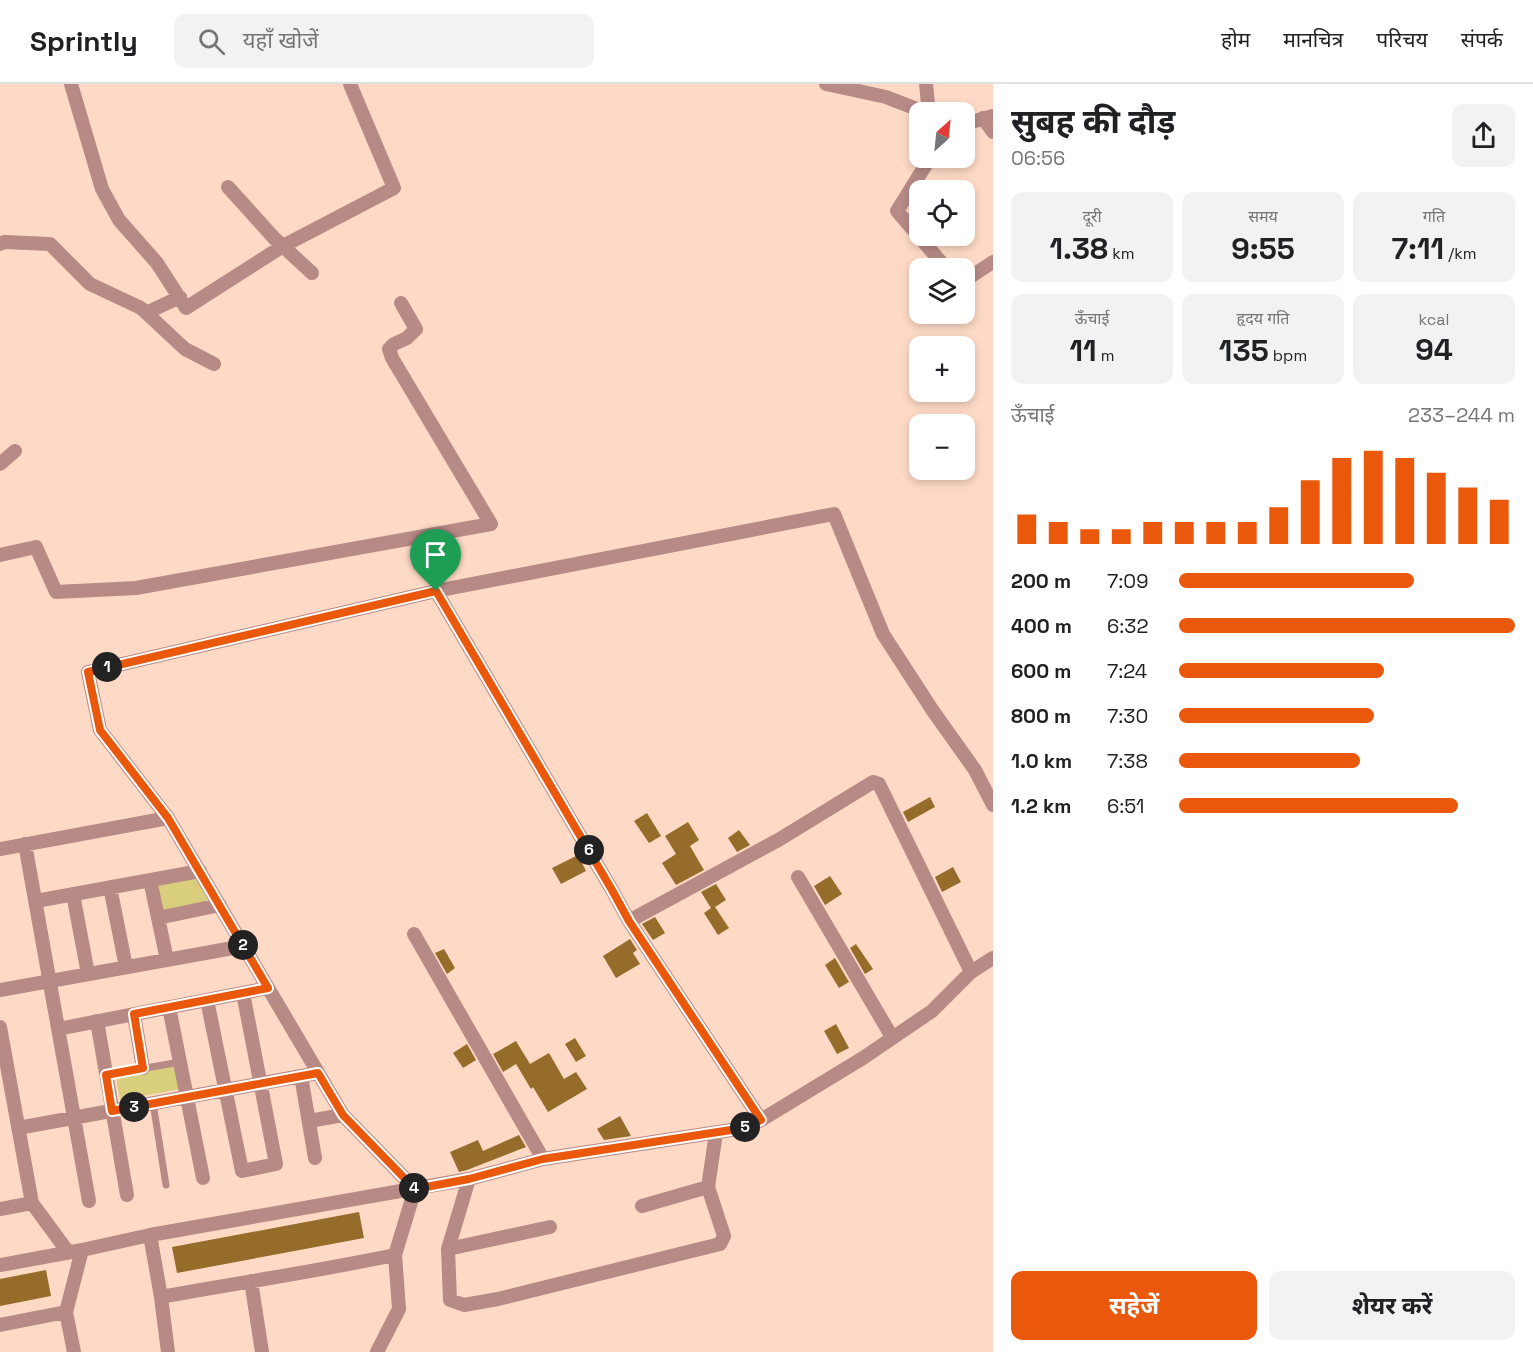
<!DOCTYPE html>
<html lang="hi">
<head>
<meta charset="utf-8">
<style>
	body { margin:0; font-family:"Space Grotesk","Noto Sans Devanagari",sans-serif; background:#f2f2f2; color:#202124; height:100vh; display:flex; flex-direction:column; font-size:22px; white-space:nowrap }
	* { box-sizing:border-box; margin:0 }
	p { font-size:20px; color:#757577 }
	.icon { flex:none; width:33px; height:33px; fill:none; stroke:currentColor; stroke-width:2; stroke-linecap:round; stroke-linejoin:round }
	.map { position:relative; flex:1; overflow:hidden }
	.sheet { display:flex; flex-direction:column; background:#fff; width:540px }
	.sheet>* { flex:none }
	.needle { width:39px; rotate:27deg }
	.controls { position:absolute; left:909px; top:18px; display:grid; gap:12px }
	.controls a { display:grid; place-items:center; width:66px; height:66px; border-radius:12px; background:#fff; box-shadow:0 3px 9px #0003; font-size:30px }
	.pin { position:absolute; display:grid; place-items:center; width:51px; height:51px; color:#fff; margin:-62px -26px; border-radius:50% 50% 50% 0; rotate:-45deg; box-shadow:0 0 6px #0007 }
	.pin .icon { rotate:45deg }
	.km { position:absolute; width:30px; height:30px; margin:-15px; border-radius:50%; background:#222; color:#fff; font-size:16px; line-height:30px; text-align:center }
	.round { display:grid; place-items:center; flex:none; width:63px; height:63px; border-radius:12px; background:#f2f2f2 }
	.headline { display:flex; align-items:center; justify-content:space-between; height:102px; padding:0 18px }
	h1 { font-size:33px; font-weight:700; line-height:45px }
	.figures { display:grid; grid-template-columns:repeat(3,1fr); gap:9px; height:102px; padding:6px 18px }
	.figures div { display:grid; align-content:center; border-radius:12px; background:#f2f2f2; text-align:center }
	.figures b { font-size:30px; font-weight:700 }
	.figures small { font-size:16px; font-weight:400 }
	.figures p { font-size:16px }
	.chart { height:168px; padding:12px 18px }
	.chart p { display:flex; justify-content:space-between }
	.chart svg { width:100%; height:108px; margin-top:6px; stroke:#ea580c; stroke-width:6 }
	.primary-button { display:flex; gap:12px; margin-top:auto; padding:12px 18px }
	.primary-button a { flex:1; height:69px; border-radius:12px; background:#ea580c; color:#fff; font-size:24px; font-weight:700; line-height:69px; text-align:center }
	.primary-button a+a { background:#f2f2f2; color:#202124 }
	ul { padding:0 18px; list-style:none; font-size:20px }
	li { display:grid; grid-template-columns:96px 72px 1fr; align-items:center; height:45px }
	li i { height:15px; border-radius:8px; background:#ea580c }
	header { display:flex; align-items:center; gap:36px; box-sizing:border-box; height:84px; padding:0 30px; background:#fff; border-bottom:2px solid #e0e0e0 }
	header strong { font-size:28px }
	nav { display:flex; gap:33px; margin-inline-start:auto; font-size:21px }
	.search { width:420px; height:54px; background:#f2f2f2; display:flex; align-items:center; gap:15px; box-sizing:border-box; padding:0 21px; border-radius:12px; color:#757577; font-size:22px }
	main { display:flex; flex:1; min-height:0 }
	.map>svg:first-child { display:block }
	.green { fill:#d9ce7c }
	.building { fill:#956c29 }
	.lines { fill:none; stroke-linecap:round; stroke-linejoin:round }
	.service { stroke:#b78a86; stroke-width:7 }
	.minor { stroke:#b78a86; stroke-width:14 }
	.route-casing { stroke:#fff; stroke-width:12 }
	.route { stroke:#ea580c; stroke-width:8 }
</style>
</head>
<body>
<header>
<strong>Sprintly</strong>
<div class="search"><svg class="icon" aria-label="search" viewBox="0 0 24 24"><circle cx="10" cy="10" r="6"/><path d="M15 15l6 6"/></svg>यहाँ खोजें</div>
<nav><a>होम</a><a>मानचित्र</a><a>परिचय</a><a>संपर्क</a></nav>
</header>
<main>
<div class="map">
<svg width="993" height="1268" viewBox="0 0 993 1268">
	<rect width="100%" height="100%" fill="#fedac6"/>
	<path class="green" d="M196,793L209,819L163,828L156,798Z
		M176,981L181,1005L120,1016L116,992Z"/>
	<path class="building" d="M930,713L935,723L908,738L903,728Z
		M647,729L661,752L649,759L634,737Z
		M688,738L699,756L690,762L704,786L676,801L662,779L676,770L665,752Z
		M739,746L750,761L737,768L728,754Z
		M578,771L586,787L561,800L552,784Z
		M953,783L961,798L942,808L935,793Z
		M830,792L842,810L825,821L814,802Z
		M716,800L726,816L715,823L729,844L718,851L704,829L711,824L701,808Z
		M655,833L665,849L653,856L642,840Z
		M630,855L637,866L633,869L640,880L616,894L603,872Z
		M856,860L873,885L865,890L850,864Z
		M444,865L455,884L447,890L435,869Z
		M835,874L849,898L839,904L825,881Z
		M836,940L849,964L837,970L824,947Z
		M575,954L586,972L576,978L565,960Z
		M516,957L530,980L549,969L564,995L576,988L587,1005L548,1028L533,1003L531,1005L516,980L503,988L493,970Z
		M467,960L476,976L463,984L453,969Z
		M620,1032L631,1052L604,1056L597,1045Z
		M519,1051L526,1063L467,1086L459,1088L450,1068L478,1056L483,1067Z
		M359,1128L364,1154L177,1189L172,1163Z
		M46,1186L51,1212L0,1222V1195Z"/>
	<g class="lines">
		<path class="service" d="M106,991L180,978
			M153,1019L166,1101"/>
		<path class="minor" d="M71,0L102,105L119,136L157,179L186,224L283,162L394,104L350,0
			M826,0L886,13L922,27L928,20L926,0
			M983,34L993,48
			M964,40L993,32
			M930,74L897,127L946,184
			M228,103L274,154L312,189
			M0,160L4,158L50,160L90,200L141,224L185,265L214,280
			M964,197L993,178
			M146,229L180,213
			M0,380L15,367
			M0,471L36,463L56,508L136,504L491,440L392,274L389,265L394,260L407,254L416,245L401,219
			M436,507L612,806L629,837L761,1036
			M25,760L89,1117
			M0,765L168,734
			M798,793L892,953
			M150,796L167,876
			M110,803L126,883
			M73,810L88,890
			M36,817L200,787
			M158,834L220,821
			M629,837L780,755L873,698L879,700L971,888
			M414,850L543,1075
			M0,906L244,862
			M207,916L242,1087L276,1080L243,909
			M169,923L203,1094
			M134,930L143,984
			M97,937L127,1111
			M0,943L32,1119L68,1168
			M58,945L268,904
			M301,992L315,1074
			M309,1037L343,1031
			M18,1044L318,989
			M469,1095L448,1165L450,1216L464,1221L498,1215L720,1160L724,1152L708,1103L716,1049
			M642,1122L708,1103
			M0,1125L32,1119
			M150,1151L161,1213L168,1268
			M448,1165L550,1143
			M0,1181L82,1166L150,1151L469,1095L543,1075L744,1044L761,1036L863,974L932,927L971,888L993,874
			M251,1197L262,1268
			M161,1213C239,1199 317,1187 395,1171
			M0,1241L66,1228
			M74,1268L66,1228L82,1166
			M377,1268L399,1225L395,1171L415,1105L343,1031L168,734L100,646L88,588L436,507L834,430L883,550L933,627L975,686L993,721"/>
	</g>
	<g class="lines">
		<defs>
			<path id="route" d="M436,507L612,806L629,837L761,1036L744,1044L543,1075L469,1095L415,1105L343,1031L318,989L112,1027L106,991L143,984L134,930L268,904L168,734L100,646L88,588Z"/>
		</defs>
		<use href="#route" class="route-casing"/>
		<use href="#route" class="route"/>
	</g>
</svg>
<div class="controls">
<a><svg class="needle" viewBox="-14 -14 28 28"><path d="M0-13l5 13h-10z" fill="#e53935"/><path d="M0 13l5-13h-10z" fill="#757577"/></svg></a>
<a><svg class="icon" aria-label="locate" viewBox="0 0 24 24"><circle cx="12" cy="12" r="6"/><path d="M12 2v4M12 18v4M2 12h4M18 12h4"/></svg></a>
<a><svg class="icon" aria-label="layers" viewBox="0 0 24 24"><path d="M12 4l9 5-9 5-9-5zM3 14l9 5 9-5"/></svg></a>
<a>+</a>
<a>−</a>
</div>
<div class="pin" style="left:436px;top:507px;background:#1e9e55"><svg class="icon" aria-label="arrive" viewBox="0 0 24 24"><path d="M6 21V4h12l-3 4 3 4H6"/></svg></div>
<b class="km" style="left:107px;top:583px">1</b>
<b class="km" style="left:243px;top:861px">2</b>
<b class="km" style="left:134px;top:1023px">3</b>
<b class="km" style="left:414px;top:1104px">4</b>
<b class="km" style="left:745px;top:1043px">5</b>
<b class="km" style="left:589px;top:766px">6</b>
</div>
<section class="sheet">
<div class="headline"><div><h1>सुबह की दौड़</h1><p>06:56</p></div><a class="round"><svg class="icon" aria-label="share" viewBox="0 0 24 24"><path d="M12 15V3M7 8l5-5 5 5M5 13v7h14v-7"/></svg></a></div>
<div class="figures">
<div><p>दूरी</p><b>1.38<small> km</small></b></div>
<div><p>समय</p><b>9:55</b></div>
<div><p>गति</p><b>7:11<small> /km</small></b></div>
</div>
<div class="figures">
<div><p>ऊँचाई</p><b>11<small> m</small></b></div>
<div><p>हृदय गति</p><b>135<small> bpm</small></b></div>
<div><p>kcal</p><b>94</b></div>
</div>
<div class="chart"><p><span>ऊँचाई</span>233–244 m</p>
<svg viewBox="0 0 160 44" preserveAspectRatio="none"><path d="M5 44V32M15 44V35M25 44V38M35 44V38M45 44V35M55 44V35M65 44V35M75 44V35M85 44V29M95 44V18M105 44V9M115 44V6M125 44V9M135 44V15M145 44V21M155 44V26"/></svg>
</div>
<ul>
<li><b>200 m</b>7:09<i style="width:70%"></i></li>
<li><b>400 m</b>6:32<i style="width:100%"></i></li>
<li><b>600 m</b>7:24<i style="width:61%"></i></li>
<li><b>800 m</b>7:30<i style="width:58%"></i></li>
<li><b>1.0 km</b>7:38<i style="width:54%"></i></li>
<li><b>1.2 km</b>6:51<i style="width:83%"></i></li>
</ul>
<div class="primary-button"><a>सहेजें</a><a>शेयर करें</a></div>
</section>
</main>
</body>
</html>
